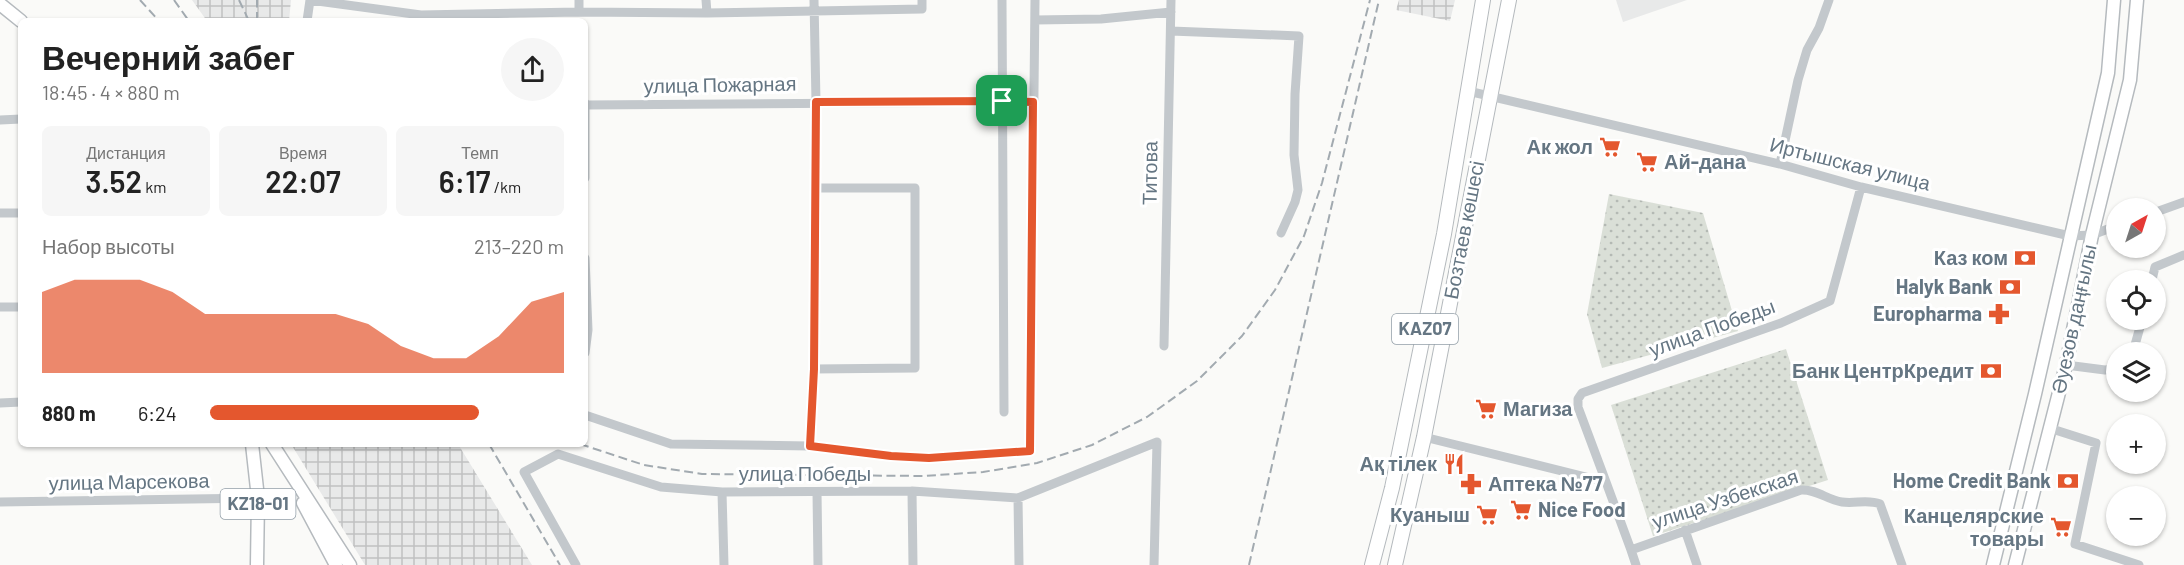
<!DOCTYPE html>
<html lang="ru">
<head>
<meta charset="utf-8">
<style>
	body { margin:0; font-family:Barlow,sans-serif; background:#f6f6f6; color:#222; height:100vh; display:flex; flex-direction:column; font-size:22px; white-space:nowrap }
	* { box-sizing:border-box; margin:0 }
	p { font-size:20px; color:#767676 }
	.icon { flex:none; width:33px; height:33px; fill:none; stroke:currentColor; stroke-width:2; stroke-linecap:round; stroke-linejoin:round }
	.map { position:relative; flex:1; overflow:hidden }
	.details { position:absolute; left:18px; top:18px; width:570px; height:429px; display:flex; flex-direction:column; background:#fff; border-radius:9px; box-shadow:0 2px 4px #0004 }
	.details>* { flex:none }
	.needle { width:39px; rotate:39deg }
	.controls { position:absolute; left:2106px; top:198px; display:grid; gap:12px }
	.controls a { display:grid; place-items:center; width:60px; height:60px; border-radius:50%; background:#fff; box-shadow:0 2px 4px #0004; font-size:30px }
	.pin { position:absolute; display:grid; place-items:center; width:51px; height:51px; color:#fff; margin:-26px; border-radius:12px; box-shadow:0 3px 9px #0006 }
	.round { display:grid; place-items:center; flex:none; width:63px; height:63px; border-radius:32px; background:#f6f6f6 }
	.headline { display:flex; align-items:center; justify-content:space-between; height:102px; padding:0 24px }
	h1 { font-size:33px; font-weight:600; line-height:45px }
	.figures { display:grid; grid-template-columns:repeat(3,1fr); gap:9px; height:102px; padding:6px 24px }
	.figures div { display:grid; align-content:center; border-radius:9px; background:#f6f6f6; text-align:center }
	.figures b { font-size:30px; font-weight:600 }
	.figures small { font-size:16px; font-weight:400 }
	.figures p { font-size:16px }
	.chart { height:168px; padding:12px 24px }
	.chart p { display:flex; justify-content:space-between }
	.chart svg { width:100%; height:108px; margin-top:6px; fill:#e4572e; opacity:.7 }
	ul { padding:0 24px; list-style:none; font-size:20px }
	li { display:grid; grid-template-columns:96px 72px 1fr; align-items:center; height:45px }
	li i { height:15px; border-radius:8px; background:#e4572e }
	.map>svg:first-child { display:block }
	.built { fill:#e8e9e9 }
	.industrial { fill:url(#industrial-grid) }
	.park { fill:url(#park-dots) }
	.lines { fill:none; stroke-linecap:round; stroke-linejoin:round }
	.major-casing { stroke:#b5babe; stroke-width:15 }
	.highway-casing { stroke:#b4b9bd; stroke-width:16 }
	.minor { stroke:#c3c8cc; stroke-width:9 }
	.major { stroke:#fff; stroke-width:12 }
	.highway { stroke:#fff; stroke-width:14 }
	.rail { stroke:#a2aab0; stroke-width:2; stroke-dasharray:9 4.5; stroke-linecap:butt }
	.route-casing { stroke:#fff; stroke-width:12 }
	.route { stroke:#e4572e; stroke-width:8 }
	.labels { text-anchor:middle; stroke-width:6; stroke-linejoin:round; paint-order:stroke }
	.shield { fill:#fff; stroke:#939fa8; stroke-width:1.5 }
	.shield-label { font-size:18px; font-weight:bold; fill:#657683 }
	.street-label { font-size:20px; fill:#657683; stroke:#fff }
	.poi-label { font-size:20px; font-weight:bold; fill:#657683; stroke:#fff; text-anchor:end }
</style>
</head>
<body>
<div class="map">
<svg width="2184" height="565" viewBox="0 0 2184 565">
	<defs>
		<pattern id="industrial-grid" width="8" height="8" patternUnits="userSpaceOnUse" patternTransform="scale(1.5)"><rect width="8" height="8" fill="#e8e9e9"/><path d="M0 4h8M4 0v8" fill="none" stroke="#c0c1c2"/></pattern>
		<pattern id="park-dots" width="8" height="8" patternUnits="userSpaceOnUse" patternTransform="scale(1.5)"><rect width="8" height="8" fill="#dadfd7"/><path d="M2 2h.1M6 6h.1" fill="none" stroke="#b4b9b4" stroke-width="1.8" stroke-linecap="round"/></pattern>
	</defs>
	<rect width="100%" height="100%" fill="#fafaf8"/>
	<path class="built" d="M1616,0H1687L1623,22Z"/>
	<path class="industrial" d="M192,0H291L289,21H207Z
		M1399,0H1455L1450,21L1396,10Z
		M291,444H458L532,565H365Z"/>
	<path class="park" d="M1609,194L1703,213L1738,331L1602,368L1587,314Z
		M1786,349L1828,480L1653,536L1611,405Z"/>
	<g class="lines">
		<defs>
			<path id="major" d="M0,4L21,21
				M252,444L258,498L257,565
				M272,444L350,565
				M303,503L336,565
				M1993,565L2035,394L2108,73L2114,0
				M2015,565L2066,365L2092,235L2130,80L2137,0"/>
			<path id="highway" d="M1372,565L1392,488L1444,234L1483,0
				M1395,565L1424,437L1509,0"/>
		</defs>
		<use href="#major" class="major-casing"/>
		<use href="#highway" class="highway-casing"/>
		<path class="minor" d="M310,0L421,15L579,12L707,13L922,9V0
			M706,0L707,13
			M1002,0L1004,412
			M579,12V0
			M1035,20L1101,19L1171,12
			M307,21L310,0
			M1171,31L1299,36L1295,94L1294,155L1298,190L1295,202L1281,233
			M1468,91L1780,164L1861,187L2070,236L2092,235L2116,226
			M585,103V178
			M586,105L1033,102
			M0,120L21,119
			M1780,164L1798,80L1807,50L1819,28L1829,0
			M2156,212L2184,202
			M0,213H21
			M585,258L588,330L585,353
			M2152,280L2155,267L2184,255
			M0,307H21
			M1164,346L1171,0
			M2133,352L2142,320
			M2066,365L2105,370L2116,369
			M814,369L915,368V188H815
			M0,403L21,402
			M585,415L671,444L810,446L891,456L929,458L1030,451L1035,0
			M2049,428L2096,443L2075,544L2139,565
			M1424,437L1606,482L1631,550L1801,490C1817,489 1827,500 1842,502C1855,504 1868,499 1880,504L1902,565
			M810,446L814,369L816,102L814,0
			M1606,482L1578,407V399L1582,393L1781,323L1830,301L1861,187
			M912,491L913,565
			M722,492L724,565
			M817,492L818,565
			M1018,498L1019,565
			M0,502L258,498
			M1685,530L1697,565
			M1631,550L1636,565
			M576,565L524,472L558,454L661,487L722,492L912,491L1018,498L1157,442L1154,565"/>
		<use href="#major" class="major"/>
		<use href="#highway" class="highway"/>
		<path class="rail" d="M140,0L159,21
			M174,0L189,21
			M239,0L249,21
			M257,21V0
			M489,444L560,565
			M580,444L644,465L702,474L923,476L983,472L1037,463L1092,445L1147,417L1197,381L1242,336L1275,290L1304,236L1322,183L1370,0
			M1249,565L1379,0"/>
	</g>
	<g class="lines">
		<defs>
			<path id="route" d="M1002,101L1033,102L1030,451L929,458L891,456L810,446L814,369L816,102Z"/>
		</defs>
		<use href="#route" class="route-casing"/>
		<use href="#route" class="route"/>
	</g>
	<defs>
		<symbol id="supermarket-bare" viewBox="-9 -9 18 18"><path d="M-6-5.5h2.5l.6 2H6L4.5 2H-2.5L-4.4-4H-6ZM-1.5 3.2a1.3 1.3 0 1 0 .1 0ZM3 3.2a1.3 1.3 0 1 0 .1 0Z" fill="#e4572e" stroke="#fff" stroke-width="2.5" paint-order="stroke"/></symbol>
		<symbol id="bank-bare" viewBox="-9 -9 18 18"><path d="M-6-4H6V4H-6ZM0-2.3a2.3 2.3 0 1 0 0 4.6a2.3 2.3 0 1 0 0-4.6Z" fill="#e4572e" stroke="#fff" stroke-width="2.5" paint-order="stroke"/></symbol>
		<symbol id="pharmacy-bare" viewBox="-9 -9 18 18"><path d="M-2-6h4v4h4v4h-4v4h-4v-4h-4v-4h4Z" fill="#e4572e" stroke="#fff" stroke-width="2.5" paint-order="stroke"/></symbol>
		<symbol id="restaurant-bare" viewBox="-9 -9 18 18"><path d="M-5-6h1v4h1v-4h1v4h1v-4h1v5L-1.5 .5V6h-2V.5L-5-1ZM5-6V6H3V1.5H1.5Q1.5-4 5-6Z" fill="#e4572e" stroke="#fff" stroke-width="2.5" paint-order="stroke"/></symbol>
	</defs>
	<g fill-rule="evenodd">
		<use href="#supermarket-bare" x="1595" y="132" width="30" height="30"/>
		<use href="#supermarket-bare" x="1632" y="147" width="30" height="30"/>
		<use href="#bank-bare" x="2010" y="243" width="30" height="30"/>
		<use href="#bank-bare" x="1995" y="272" width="30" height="30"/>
		<use href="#pharmacy-bare" x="1984" y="299" width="30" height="30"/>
		<use href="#bank-bare" x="1976" y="356" width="30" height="30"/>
		<use href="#supermarket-bare" x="1471" y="394" width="30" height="30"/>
		<use href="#restaurant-bare" x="1439" y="449" width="30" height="30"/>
		<use href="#bank-bare" x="2053" y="466" width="30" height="30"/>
		<use href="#pharmacy-bare" x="1456" y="469" width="30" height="30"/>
		<use href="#supermarket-bare" x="1506" y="495" width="30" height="30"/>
		<use href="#supermarket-bare" x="1472" y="500" width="30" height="30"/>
		<use href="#supermarket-bare" x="2046" y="512" width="30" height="30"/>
	</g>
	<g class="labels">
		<g class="shield">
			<rect x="1392" y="314" width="66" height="30" rx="4.5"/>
			<rect x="220.5" y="489" width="75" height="30" rx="4.5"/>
		</g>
		<g class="shield-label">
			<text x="1425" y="335">KAZ07</text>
			<text x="258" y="510">KZ18-01</text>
		</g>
		<g class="street-label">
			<text transform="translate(720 85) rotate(-1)" y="7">улица Пожарная</text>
			<text transform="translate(1850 164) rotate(14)" y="7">Иртышская улица</text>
			<text transform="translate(1150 173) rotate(-89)" y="7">Титова</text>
			<text transform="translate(1464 230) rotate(-79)" y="7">Бозтаев көшесі</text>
			<text transform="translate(2074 319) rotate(-78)" y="7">Әуезов даңғылы</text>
			<text transform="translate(1712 328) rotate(-20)" y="7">улица Победы</text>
			<text x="805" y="481">улица Победы</text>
			<text transform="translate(129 482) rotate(-1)" y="7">улица Марсекова</text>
			<text transform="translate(1725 499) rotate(-18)" y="7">улица Узбекская</text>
		</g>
		<g class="poi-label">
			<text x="1593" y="154">Ак жол</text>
			<text x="1664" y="169" text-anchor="start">Ай-дана</text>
			<text x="2008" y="265">Каз ком</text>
			<text x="1993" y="294">Halyk Bank</text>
			<text x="1982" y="321">Europharma</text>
			<text x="1974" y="378">Банк ЦентрКредит</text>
			<text x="1503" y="416" text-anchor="start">Магиза</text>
			<text x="1437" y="471">Ақ тілек</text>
			<text x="2051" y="488">Home Credit Bank</text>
			<text x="1488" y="491" text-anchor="start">Аптека №77</text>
			<text x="1538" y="517" text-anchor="start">Nice Food</text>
			<text x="1470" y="522">Куаныш</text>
			<text x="2044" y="523">Канцелярские<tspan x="2044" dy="23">товары</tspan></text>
		</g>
	</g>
</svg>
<div class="controls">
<a><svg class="needle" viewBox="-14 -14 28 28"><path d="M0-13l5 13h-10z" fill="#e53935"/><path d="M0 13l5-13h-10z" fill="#767676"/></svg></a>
<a><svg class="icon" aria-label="locate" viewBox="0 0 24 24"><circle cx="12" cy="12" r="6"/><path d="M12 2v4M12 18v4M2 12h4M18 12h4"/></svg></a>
<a><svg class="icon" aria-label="layers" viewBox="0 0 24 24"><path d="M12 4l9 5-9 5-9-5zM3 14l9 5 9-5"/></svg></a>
<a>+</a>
<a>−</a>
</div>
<div class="pin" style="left:1002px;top:101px;background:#1e9e55"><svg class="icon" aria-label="arrive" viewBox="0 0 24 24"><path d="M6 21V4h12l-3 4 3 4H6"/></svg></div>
<section class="details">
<div class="headline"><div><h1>Вечерний забег</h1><p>18:45 · 4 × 880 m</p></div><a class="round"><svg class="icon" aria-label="share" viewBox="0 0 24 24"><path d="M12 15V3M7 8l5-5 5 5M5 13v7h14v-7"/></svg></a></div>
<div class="figures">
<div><p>Дистанция</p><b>3.52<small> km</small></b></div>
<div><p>Время</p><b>22:07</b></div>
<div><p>Темп</p><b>6:17<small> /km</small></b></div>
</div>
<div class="chart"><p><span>Набор высоты</span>213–220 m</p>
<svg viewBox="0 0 160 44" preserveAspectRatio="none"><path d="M0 44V11L10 6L20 6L30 6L40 11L50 20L60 20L70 20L80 20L90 20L100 24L110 33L120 38L130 38L140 29L150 15L160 11V44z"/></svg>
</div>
<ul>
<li><b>880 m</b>6:24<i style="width:76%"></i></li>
</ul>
</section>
</div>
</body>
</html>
